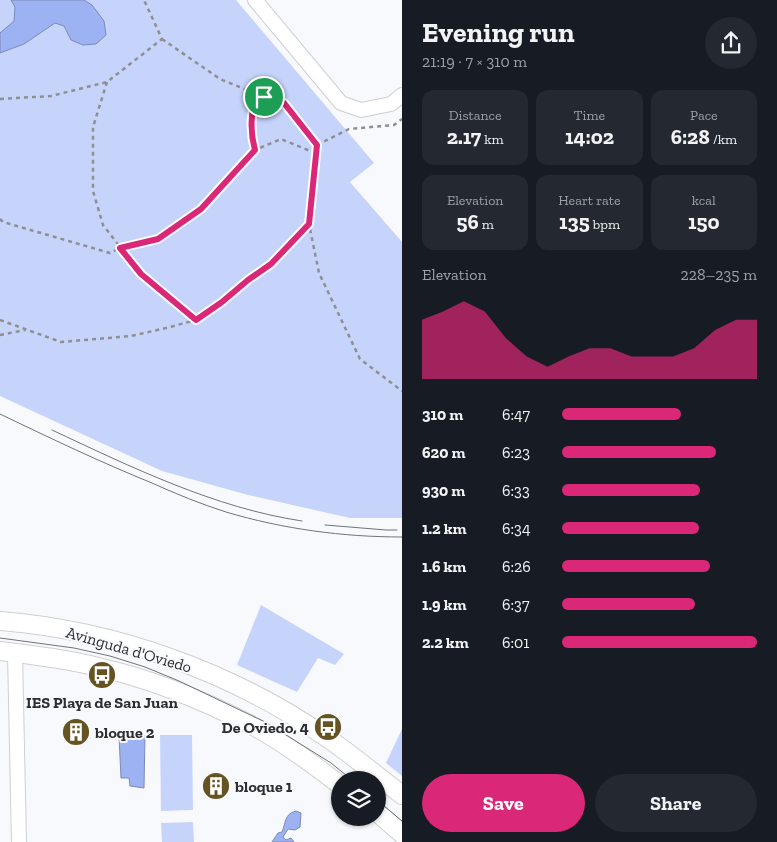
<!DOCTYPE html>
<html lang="en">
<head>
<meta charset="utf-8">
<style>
	body { margin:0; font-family:"Zilla Slab",serif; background:#242831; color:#f1f3f6; height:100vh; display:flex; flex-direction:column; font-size:19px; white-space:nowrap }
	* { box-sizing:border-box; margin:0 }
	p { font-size:16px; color:#9ea1a6 }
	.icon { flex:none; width:28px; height:28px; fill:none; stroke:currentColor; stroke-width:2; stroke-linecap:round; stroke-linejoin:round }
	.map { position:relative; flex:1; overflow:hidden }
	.details { display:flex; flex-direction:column; background:#171b24; width:375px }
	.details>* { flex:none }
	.controls { position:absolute; left:331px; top:771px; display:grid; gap:10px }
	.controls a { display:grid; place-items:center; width:55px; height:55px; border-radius:50%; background:#171b24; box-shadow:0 1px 4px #0004; font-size:25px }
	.pin { position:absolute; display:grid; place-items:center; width:42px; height:42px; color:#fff; margin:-21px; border:2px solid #fff; border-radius:50%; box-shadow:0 1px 5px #0007 }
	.round { display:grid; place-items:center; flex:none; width:52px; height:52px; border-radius:26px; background:#242831 }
	.overview { display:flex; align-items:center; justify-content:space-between; height:85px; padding:0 20px }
	h1 { font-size:28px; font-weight:800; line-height:38px }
	.stats { display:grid; grid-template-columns:repeat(3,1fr); gap:8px; height:85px; padding:5px 20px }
	.stats div { display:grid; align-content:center; border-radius:12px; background:#242831; text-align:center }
	.stats b { font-size:21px; font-weight:800 }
	.stats small { font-size:14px; font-weight:400 }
	.stats p { font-size:14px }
	.chart { height:140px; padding:10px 20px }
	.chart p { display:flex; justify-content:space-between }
	.chart svg { width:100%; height:90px; margin-top:5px; fill:#db2777; opacity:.7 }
	.button { display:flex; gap:10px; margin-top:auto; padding:10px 20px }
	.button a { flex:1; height:58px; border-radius:30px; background:#db2777; color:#fff; font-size:20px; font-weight:800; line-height:58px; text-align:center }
	.button a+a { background:#242831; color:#f1f3f6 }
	ul { padding:0 20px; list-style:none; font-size:16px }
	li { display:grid; grid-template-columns:80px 60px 1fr; align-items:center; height:38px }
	li i { height:12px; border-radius:6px; background:#db2777 }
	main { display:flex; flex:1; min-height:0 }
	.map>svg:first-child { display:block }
	.green { fill:#c6d4fc }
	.water { fill:#9db2f3; stroke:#7c8ab8 }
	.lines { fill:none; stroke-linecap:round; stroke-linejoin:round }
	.minor-casing { stroke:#cecfd3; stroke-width:16 }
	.tertiary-casing { stroke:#cecfd3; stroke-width:20 }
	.path { stroke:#8e8f92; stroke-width:2.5; stroke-dasharray:4 4; stroke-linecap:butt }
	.minor { stroke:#fff; stroke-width:14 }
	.tertiary { stroke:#fff; stroke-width:18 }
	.tram { stroke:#727375; stroke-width:1 }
	.route-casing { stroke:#fff; stroke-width:10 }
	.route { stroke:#db2777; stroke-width:6 }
	.labels { text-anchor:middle; stroke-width:4; stroke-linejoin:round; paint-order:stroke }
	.street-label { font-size:16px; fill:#2e2e30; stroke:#f8f9fd }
	.poi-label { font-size:16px; font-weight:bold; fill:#2e2e30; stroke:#f8f9fd; text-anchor:start }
</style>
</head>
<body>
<main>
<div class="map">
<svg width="402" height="842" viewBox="0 0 402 842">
	<rect width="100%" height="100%" fill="#f8f9fd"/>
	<path class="green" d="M0,0H236L374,163L350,182L402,242V518H350L248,495L162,471L0,396Z
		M261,605L344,654L335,665L318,658L297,692L237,665Z
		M402,729V776L386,763Z
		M160,735H192L193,810L161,811Z
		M193,822L194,842H162L161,823Z"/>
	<path class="water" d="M11,0H84L92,5L104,21L106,35L96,44L83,45L71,40L64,26L55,23L24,44L0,53V33L14,21L15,7Z
		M119,736H145L144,788L130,786L129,778H121Z
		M296,811L301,813L300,827L295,830L288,829L283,837L286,840L291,838L294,842H272L278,833L282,832C286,823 284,814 296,811Z"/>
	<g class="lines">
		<defs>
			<path id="minor" d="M255,0L341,103L361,110L391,104L402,95
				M15,653L19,842"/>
			<path id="tertiary" d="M0,621C114,630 229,671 323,735C351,754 376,775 402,795
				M0,651C33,655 66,659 98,667C152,679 205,701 255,727C285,743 313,764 340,785
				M378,813L402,834"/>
		</defs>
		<use href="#minor" class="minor-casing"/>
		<use href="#tertiary" class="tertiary-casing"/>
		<path class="path" d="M162,39L220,79L264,97L284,103L317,145L315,153
			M107,82L93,127V191L103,225L141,274L196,320
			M0,99L51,96L107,82L162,39L144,0
			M317,145L349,129L394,125L402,119
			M255,150C250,132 250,111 258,94
			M0,219L3,222L110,253L120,248L158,239L201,209L255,150L281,139L315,153L309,224L319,273L360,359L402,391
			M0,320L61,342L131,336L166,328L196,320L222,302L248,280L271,264L309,224
			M0,335L25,330"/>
		<use href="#minor" class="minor"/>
		<use href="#tertiary" class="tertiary"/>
		<path class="tram" d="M0,414C50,438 100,462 152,483C176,494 201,504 226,512C283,529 343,537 402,537
			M52,430C131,467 215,508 302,521
			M325,525L386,530H397
			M0,638L74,648L110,656L145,667L179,681L265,722L331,763L352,780
			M378,801L402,821"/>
	</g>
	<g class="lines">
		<defs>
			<path id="route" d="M258,94L284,103L317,145L309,224L271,264L248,280L222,302L196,320L141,274L120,248L158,239L201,209L255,150C250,132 250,111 258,94Z"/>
		</defs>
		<use href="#route" class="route-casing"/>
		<use href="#route" class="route"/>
	</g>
	<defs>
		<symbol id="bus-disc" viewBox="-11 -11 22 22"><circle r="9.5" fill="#655422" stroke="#f8f9fd"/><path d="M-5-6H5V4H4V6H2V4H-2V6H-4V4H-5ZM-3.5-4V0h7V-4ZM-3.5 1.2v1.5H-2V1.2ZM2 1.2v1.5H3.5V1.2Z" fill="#fff"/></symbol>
		<symbol id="building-disc" viewBox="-11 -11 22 22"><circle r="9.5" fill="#655422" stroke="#f8f9fd"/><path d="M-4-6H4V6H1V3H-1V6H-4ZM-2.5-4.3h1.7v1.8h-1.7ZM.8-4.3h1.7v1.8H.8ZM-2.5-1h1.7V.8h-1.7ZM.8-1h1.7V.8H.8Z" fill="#fff"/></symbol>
	</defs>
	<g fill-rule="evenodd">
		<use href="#bus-disc" x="86" y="659" width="32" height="32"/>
		<use href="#bus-disc" x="312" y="711" width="32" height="32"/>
		<use href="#building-disc" x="60" y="716" width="32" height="32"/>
		<use href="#building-disc" x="200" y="770" width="32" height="32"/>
	</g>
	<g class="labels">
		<g class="street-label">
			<text transform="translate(129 649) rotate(16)" y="6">Avinguda d'Oviedo</text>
		</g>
		<g class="poi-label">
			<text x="102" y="708" text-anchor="middle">IES Playa de San Juan</text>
			<text x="309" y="733" text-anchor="end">De Oviedo, 4</text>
			<text x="95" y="738">bloque 2</text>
			<text x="235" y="792">bloque 1</text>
		</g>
	</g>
</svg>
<div class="controls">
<a><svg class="icon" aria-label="layers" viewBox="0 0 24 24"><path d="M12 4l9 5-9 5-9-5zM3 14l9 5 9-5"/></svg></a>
</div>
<div class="pin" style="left:264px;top:97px;background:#1e9e55"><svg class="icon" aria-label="arrive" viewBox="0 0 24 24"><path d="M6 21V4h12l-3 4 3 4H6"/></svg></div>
</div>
<section class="details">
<div class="overview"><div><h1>Evening run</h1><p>21:19 · 7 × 310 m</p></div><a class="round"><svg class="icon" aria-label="share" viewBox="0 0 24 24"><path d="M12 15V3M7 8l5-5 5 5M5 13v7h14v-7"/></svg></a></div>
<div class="stats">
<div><p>Distance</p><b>2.17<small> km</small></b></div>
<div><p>Time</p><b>14:02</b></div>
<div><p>Pace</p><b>6:28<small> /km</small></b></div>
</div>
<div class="stats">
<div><p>Elevation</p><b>56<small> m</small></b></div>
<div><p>Heart rate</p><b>135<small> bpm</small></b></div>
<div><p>kcal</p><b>150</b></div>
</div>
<div class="chart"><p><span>Elevation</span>228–235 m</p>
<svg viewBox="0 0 160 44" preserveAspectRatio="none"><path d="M0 44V15L10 11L20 6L30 11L40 24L50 33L60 38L70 33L80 29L90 29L100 33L110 33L120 33L130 29L140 20L150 15L160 15V44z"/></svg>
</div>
<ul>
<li><b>310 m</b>6:47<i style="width:61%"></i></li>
<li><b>620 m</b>6:23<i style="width:79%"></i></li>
<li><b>930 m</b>6:33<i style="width:71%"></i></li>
<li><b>1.2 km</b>6:34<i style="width:70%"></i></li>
<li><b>1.6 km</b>6:26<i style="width:76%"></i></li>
<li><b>1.9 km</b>6:37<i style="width:68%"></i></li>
<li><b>2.2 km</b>6:01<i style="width:100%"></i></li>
</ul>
<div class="button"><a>Save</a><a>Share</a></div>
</section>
</main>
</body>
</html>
